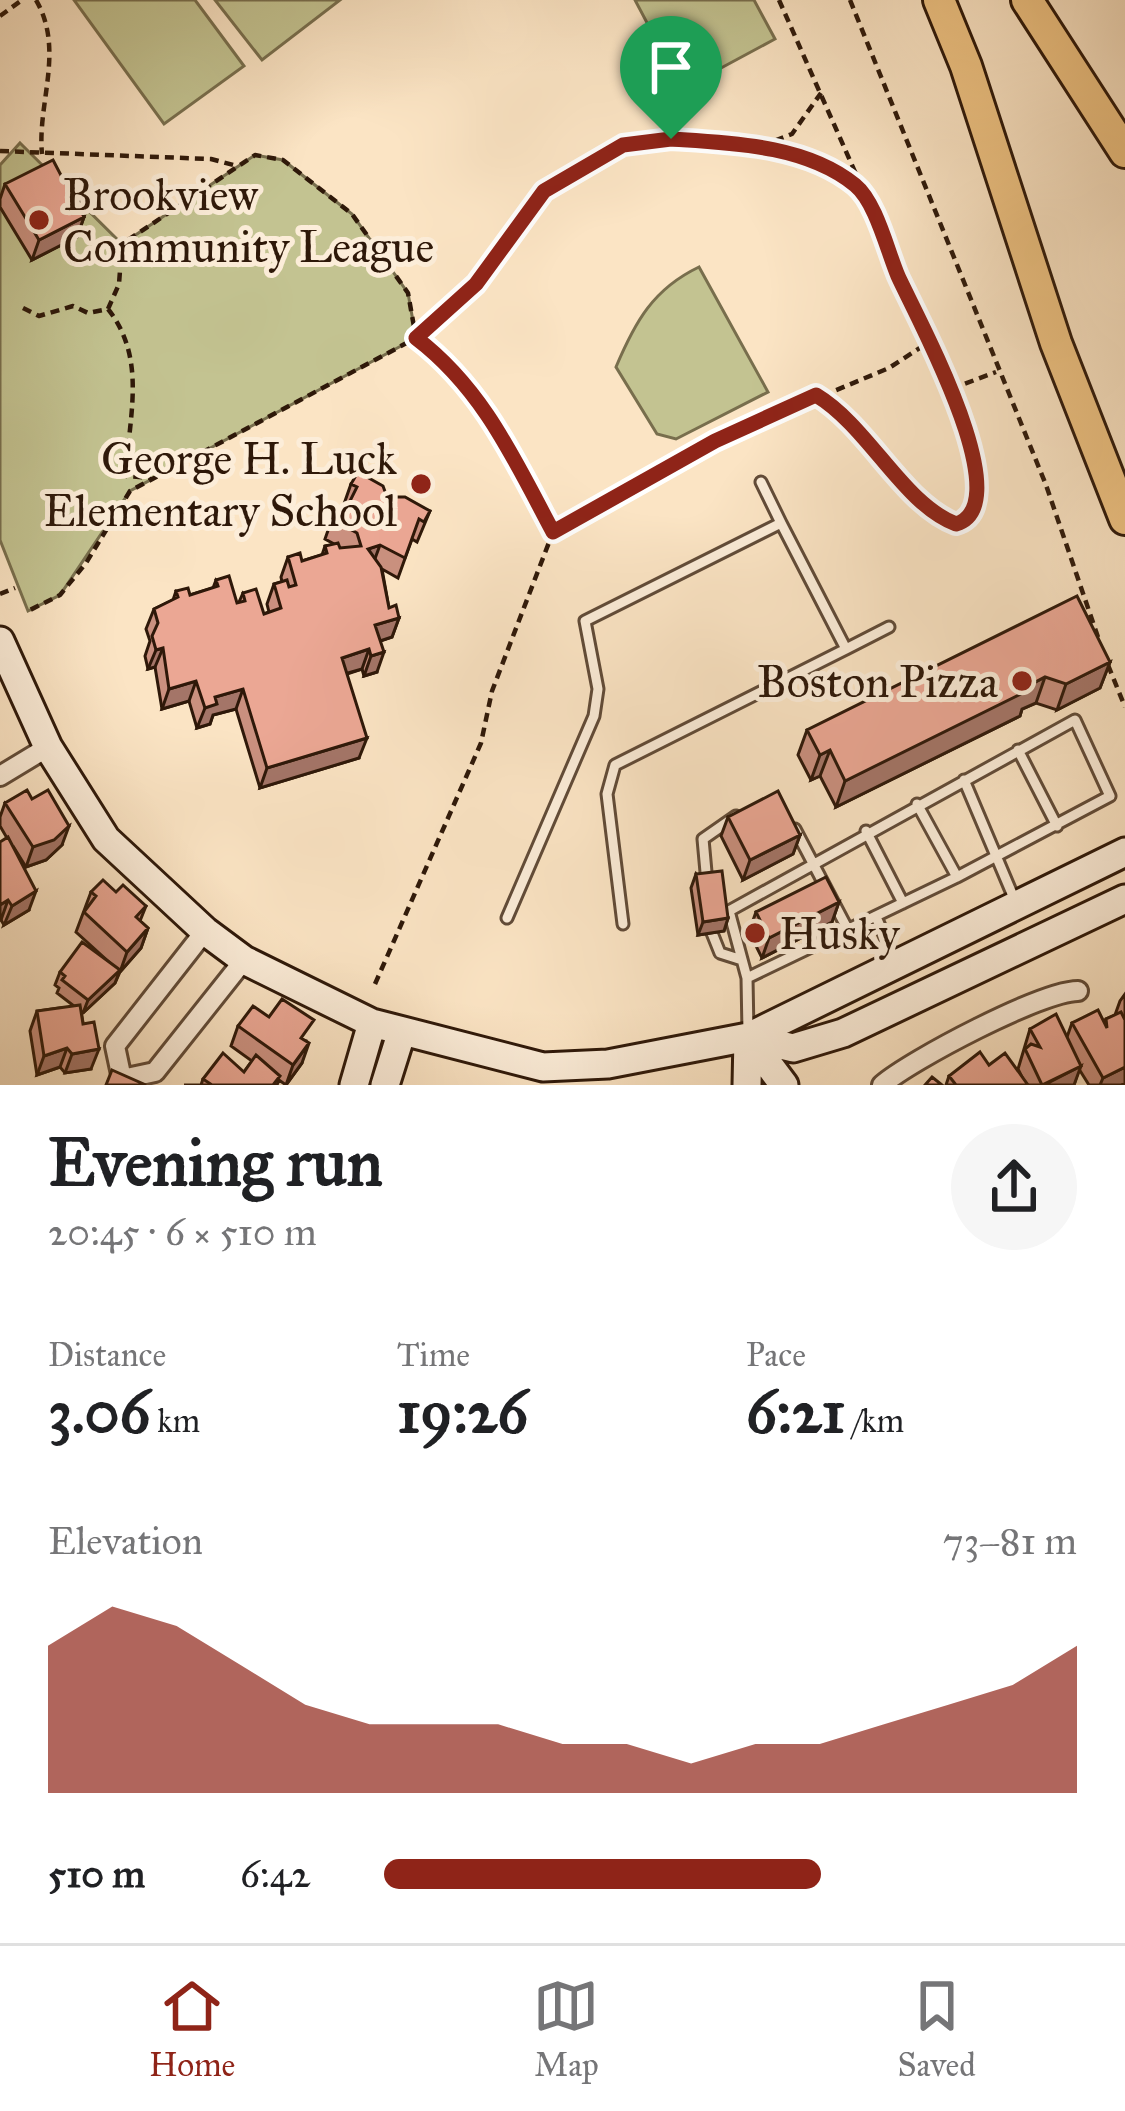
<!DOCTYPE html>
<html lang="en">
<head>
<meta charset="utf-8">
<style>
	body { margin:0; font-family:"IM FELL Great Primer",serif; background:#f6f6f6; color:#202124; height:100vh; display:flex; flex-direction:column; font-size:45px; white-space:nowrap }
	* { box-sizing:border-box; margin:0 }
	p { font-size:39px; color:#757577 }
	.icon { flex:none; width:66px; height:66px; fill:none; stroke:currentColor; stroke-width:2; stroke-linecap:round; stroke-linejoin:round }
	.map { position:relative; height:1085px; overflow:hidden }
	.drawer { display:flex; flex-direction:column; background:#fff; flex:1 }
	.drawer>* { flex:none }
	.pin { position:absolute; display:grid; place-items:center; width:102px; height:102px; color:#fff; margin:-123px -51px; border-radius:50% 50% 50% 0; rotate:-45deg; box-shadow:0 0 12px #0007 }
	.pin .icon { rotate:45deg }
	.round { display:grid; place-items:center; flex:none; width:126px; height:126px; border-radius:63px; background:#f6f6f6 }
	.headline { display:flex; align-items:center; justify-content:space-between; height:204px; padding:0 48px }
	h1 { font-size:66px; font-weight:800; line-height:90px }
	.figures { display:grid; grid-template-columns:repeat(3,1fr); gap:18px; height:204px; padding:12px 48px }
	.figures div { display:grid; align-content:center }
	.figures b { font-size:60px; font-weight:800 }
	.figures small { font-size:33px; font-weight:400 }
	.figures p { font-size:33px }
	.chart { height:336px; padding:24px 48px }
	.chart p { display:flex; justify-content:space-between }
	.chart svg { width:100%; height:216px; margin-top:12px; fill:#8f2418; opacity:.7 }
	ul { padding:0 48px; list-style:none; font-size:39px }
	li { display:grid; grid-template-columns:192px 144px 1fr; align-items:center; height:90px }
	li i { height:30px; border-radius:15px; background:#8f2418 }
	.tab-bar { display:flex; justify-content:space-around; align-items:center; height:168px; border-top:3px solid #e0e0e0; background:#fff; font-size:33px; color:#757577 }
	.tab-bar a { display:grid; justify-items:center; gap:6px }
	.tab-bar .selected { color:#8f2418 }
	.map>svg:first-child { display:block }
	.green { fill:#c3c391; stroke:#786e4d; stroke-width:3 }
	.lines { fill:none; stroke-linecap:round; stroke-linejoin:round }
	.lane-casing { stroke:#614b38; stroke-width:15 }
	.street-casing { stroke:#614b38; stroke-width:24 }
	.secondary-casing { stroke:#2e1809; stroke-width:33 }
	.primary-casing { stroke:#2e1809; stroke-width:36 }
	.path { stroke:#2e1809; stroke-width:4.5; stroke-dasharray:9 6; stroke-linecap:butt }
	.lane { stroke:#fcedd9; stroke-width:9 }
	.street { stroke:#fcedd9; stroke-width:18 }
	.secondary { stroke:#fcedd9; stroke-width:27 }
	.primary { stroke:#eec282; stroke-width:30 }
	.wall { fill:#ca907f; stroke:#2e1809; stroke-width:3 }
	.shaded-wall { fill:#a47568; stroke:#2e1809; stroke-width:3 }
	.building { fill:#eba794; stroke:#2e1809; stroke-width:3 }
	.route-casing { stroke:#fff; stroke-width:24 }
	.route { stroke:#8f2418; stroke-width:15 }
	.poi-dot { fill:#8f2418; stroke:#fcedd9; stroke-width:4.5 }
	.labels { text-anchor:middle; stroke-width:10; stroke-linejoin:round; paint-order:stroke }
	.poi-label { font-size:45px; fill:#2e1809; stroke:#fcedd9; text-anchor:start }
</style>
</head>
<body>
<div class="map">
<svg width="1125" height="1085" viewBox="0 0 1125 1085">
	<rect width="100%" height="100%" fill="#fbe4c4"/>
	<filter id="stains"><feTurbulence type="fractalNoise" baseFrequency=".00167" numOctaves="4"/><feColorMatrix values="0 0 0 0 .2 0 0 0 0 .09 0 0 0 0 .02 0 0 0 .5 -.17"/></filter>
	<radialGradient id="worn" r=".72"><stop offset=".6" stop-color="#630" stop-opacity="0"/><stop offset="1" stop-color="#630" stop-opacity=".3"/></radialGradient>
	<path class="green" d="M74,0H195L244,66L164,124Z
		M215,0H340L262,60Z
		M635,0H754L775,39L682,89Z
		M20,143L122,244L255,155L283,160L352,214L408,293L416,338L130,491L60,595L28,611L0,540V165Z
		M699,267L768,392L676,439L657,434L616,367C635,322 653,289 699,267Z"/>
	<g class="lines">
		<defs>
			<path id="lane" d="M761,482L781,523
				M846,649L889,627
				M1018,750L1057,826
				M964,780L1016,903
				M917,804L957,877
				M795,829L848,930
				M866,831L903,903
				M707,883L703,839L736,816
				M876,917L895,960
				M507,918L594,716L598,689L585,621L781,523L846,649L615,765L607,794L623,924
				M712,933L720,953L742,960
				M747,978L957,877L1110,796L1075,720L729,911L747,978L748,1032"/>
			<path id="street" d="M0,776L48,747
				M205,931L115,1046L122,1079L155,1072L244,960
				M882,1085C911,1060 1042,991 1078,991"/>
			<path id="secondary" d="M0,641L48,747L106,839L205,931L244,960L372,1023L543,1067L608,1064L748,1037L1125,852
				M748,1037L793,1048L843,1033L1125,899
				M748,1037L784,1085
				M354,1085L372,1023
				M385,1085L402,1031
				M747,1085L748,1037"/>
			<path id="primary" d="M939,0L966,66L1056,343L1125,519
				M1027,0L1125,152"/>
		</defs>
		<use href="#lane" class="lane-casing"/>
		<use href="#street" class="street-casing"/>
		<use href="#secondary" class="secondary-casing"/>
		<use href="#primary" class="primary-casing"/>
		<path class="path" d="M36,0C65,50 37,103 42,154
			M779,0L959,407L977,481L969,517L956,524C907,506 869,427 816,396
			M850,0L1046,485L1100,643
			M0,16L22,0
			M761,146L792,134L821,93
			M0,151L211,159L237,166
			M23,308L39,316L73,306L88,313L108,309L119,284L122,244L255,155L283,160L352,214L408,293L416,338L130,491L86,563L60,595L28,611
			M108,309C148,360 128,418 126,476L151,478
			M951,389L996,372
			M555,531L715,441L889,368L929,342
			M0,594L15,588
			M1108,665L1125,707
			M375,984L481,743L492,691L553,532C514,459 483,389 416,338L476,283L544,191L623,145L671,139L792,154L861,189"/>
		<use href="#lane" class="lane"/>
		<use href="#street" class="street"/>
		<use href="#secondary" class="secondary"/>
		<use href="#primary" class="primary"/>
	</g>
	<path class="wall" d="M65,183L81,199L78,206L84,217L77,237L32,260L0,207V199L5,184Z
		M351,484L430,511L417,542L412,539L398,578L382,569L389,608L399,618L392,637L380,641L377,672L364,676L362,669L347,674L359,758L260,788L236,709L213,715L210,724L197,728L189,701L162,709L155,667L148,669L145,656L150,641L146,629L154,609L173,600L176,591L190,595L213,588L216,580L237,603L239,602L243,593L264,614L269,612L267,604L274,584L282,582L281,577L288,557L302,561L322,555L325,546L334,544L325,539L332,519L345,511L347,506L344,504Z
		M1110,662L1100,688L1057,710L1036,703L1022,709L1020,716L836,807L820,776L811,780L798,755L807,730Z
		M5,803L62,845L46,860L26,867L13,846L29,910L4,925L1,920L7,838L0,826V817Z
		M728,817L800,835L793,854L743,880L721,836Z
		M696,874L728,918L724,931L698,935L691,888Z
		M91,892H116L146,906L140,921L148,928L141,948L120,972L115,983L83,1013L81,1011L91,1069L65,1073L60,1067L37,1075L30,1031L37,1011L74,1006L57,993L59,988L55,985L60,972L109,962L76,932Z
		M839,902L832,922L762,958L749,932L756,912Z
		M1125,994V1083L1121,1085H1089L1079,1069L1074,1085H946L949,1076L989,1065L1021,1075L1018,1069L1030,1029L1067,1037L1072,1023H1104L1106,1019L1115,1015L1120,1001Z
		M238,1026L306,1041L302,1063L286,1085L279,1080L277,1085H184H201L203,1079L244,1072L252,1061L231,1046Z"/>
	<path class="shaded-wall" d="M84,217L77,237L32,260L39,240Z
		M380,545L373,564L368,549Z
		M399,618L392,637L368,645L375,625Z
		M163,648L155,667L148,669L156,650Z
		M369,649L362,669L334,677L342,658Z
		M384,652L377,672L364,676L371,656Z
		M1110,662L1100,688L1057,710L1066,684Z
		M1045,677L1036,703L1022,709L1020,716L836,807L845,781Z
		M196,681L189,701L162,709L169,689Z
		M243,689L236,709L213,715L210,724L197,728L205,708L215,697Z
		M367,738L359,758L260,788L267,768Z
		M830,750L820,776L811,780L820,755Z
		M69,826L62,845L46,860L26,867L33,847Z
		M800,835L793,854L743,880L750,860Z
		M36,891L29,910L4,925L12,906Z
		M8,900L1,920H0V905Z
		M839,902L832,922L762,958L769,938Z
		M728,918L724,931L698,935L703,922Z
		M148,928L141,948L120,972L127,952Z
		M120,970L115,983L83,1013L88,1000Z
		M309,1043L302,1063L286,1085L293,1065Z
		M67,1048L60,1067L37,1075L44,1056Z
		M99,1049L91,1069L65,1073L72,1054Z
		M1081,1066L1074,1085H1044Z
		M1125,1067V1083L1121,1085H1100L1103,1078Z"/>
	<path class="building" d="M53,160L65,183L72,180L81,199L76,201L84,217L39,240L5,184Z
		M358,472L383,486L387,497H405L430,511L424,522L419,519L405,558L380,545L368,549L381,567L389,608L396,605L399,618L375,625L384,652L371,656L369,649L342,658L367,738L267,768L243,689L215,697L217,704L205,708L196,681L169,689L163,648L156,650L152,636L158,623L154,609L178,597L176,591L188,588L190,595L218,586L216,580L229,576L237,603L245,601L243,593L256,589L264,614L281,608L274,584L287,580L289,587L296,585L288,557L300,553L302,561L327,553L325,546L338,543L340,548L361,546L357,533L332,519L338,508L345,511L357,487L351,484Z
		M1077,596L1110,662L1066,684L1045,677L1028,686L1029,690L845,781L830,750L820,755L807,730Z
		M27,790L32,799L48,790L69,826L54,840L33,847L5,803Z
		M778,791L800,835L750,860L728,817Z
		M8,837L36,891L12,906L8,900L0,905V842Z
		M722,871L728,918L703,922L696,874Z
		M826,877L839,902L769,938L756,912Z
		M103,880L116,892L123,885L146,906L136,917L148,928L127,952L84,912L96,896L91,892Z
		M82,942L120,970L88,1000L62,980L65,976L60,972Z
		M282,999L314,1020L301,1038L309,1043L293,1065L238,1026L253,1006L269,1017Z
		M80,1005L83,1024L94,1022L99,1049L72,1054L67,1048L44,1056L37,1011Z
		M1098,1010L1107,1028L1106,1019L1121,1012L1125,1020V1067L1103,1078L1072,1023Z
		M1056,1014L1081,1066L1042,1085L1025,1049L1031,1044L1040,1047L1030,1029Z
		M980,1052L989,1065L1005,1053L1028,1085H956L949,1076Z
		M223,1053L244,1072L256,1055L280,1076L273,1085H212L203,1079Z
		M112,1070L146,1085H106Z
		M932,1077L942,1085H925Z"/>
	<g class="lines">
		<defs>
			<path id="route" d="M671,139C732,143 806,145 855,185C876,202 887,250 898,276C915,314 1021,505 956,524C903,504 869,427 816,395L715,441L553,532C514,459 483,389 416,338L476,284L544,191L623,145Z"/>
		</defs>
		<use href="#route" class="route-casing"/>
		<use href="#route" class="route"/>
	</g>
	<g class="poi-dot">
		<circle cx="39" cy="220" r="12"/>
		<circle cx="421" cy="484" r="12"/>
		<circle cx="1022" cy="681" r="12"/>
		<circle cx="755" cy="933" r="12"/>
	</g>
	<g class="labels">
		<g class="poi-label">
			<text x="63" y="210">Brookview<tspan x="63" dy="52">Community League</tspan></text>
			<text x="397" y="474" text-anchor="end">George H. Luck<tspan x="397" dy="52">Elementary School</tspan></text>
			<text x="998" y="697" text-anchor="end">Boston Pizza</text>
			<text x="779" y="949">Husky</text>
		</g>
	</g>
	<rect width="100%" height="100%" filter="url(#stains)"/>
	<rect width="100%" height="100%" fill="url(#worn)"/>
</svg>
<div class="pin" style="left:671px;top:139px;background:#1e9e55"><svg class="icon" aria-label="arrive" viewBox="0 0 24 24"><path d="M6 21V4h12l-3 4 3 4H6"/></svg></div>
</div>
<section class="drawer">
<div class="headline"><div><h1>Evening run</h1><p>20:45 · 6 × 510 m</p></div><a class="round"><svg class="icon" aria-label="share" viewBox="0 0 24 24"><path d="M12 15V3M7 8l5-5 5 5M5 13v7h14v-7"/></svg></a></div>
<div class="figures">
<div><p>Distance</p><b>3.06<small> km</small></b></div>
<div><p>Time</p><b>19:26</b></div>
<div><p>Pace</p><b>6:21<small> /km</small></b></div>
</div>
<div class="chart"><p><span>Elevation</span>73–81 m</p>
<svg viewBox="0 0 160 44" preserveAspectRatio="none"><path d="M0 44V14L10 6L20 10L30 18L40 26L50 30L60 30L70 30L80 34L90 34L100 38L110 34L120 34L130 30L140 26L150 22L160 14V44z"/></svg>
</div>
<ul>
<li><b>510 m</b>6:42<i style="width:63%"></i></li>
</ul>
</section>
<nav class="tab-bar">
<a class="selected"><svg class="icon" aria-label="home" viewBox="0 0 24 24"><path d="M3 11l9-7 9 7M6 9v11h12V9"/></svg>Home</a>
<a><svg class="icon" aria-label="map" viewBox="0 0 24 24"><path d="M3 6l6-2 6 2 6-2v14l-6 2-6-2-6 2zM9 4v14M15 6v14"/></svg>Map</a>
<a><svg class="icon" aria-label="saved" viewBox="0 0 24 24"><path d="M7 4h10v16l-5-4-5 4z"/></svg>Saved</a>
</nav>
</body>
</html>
